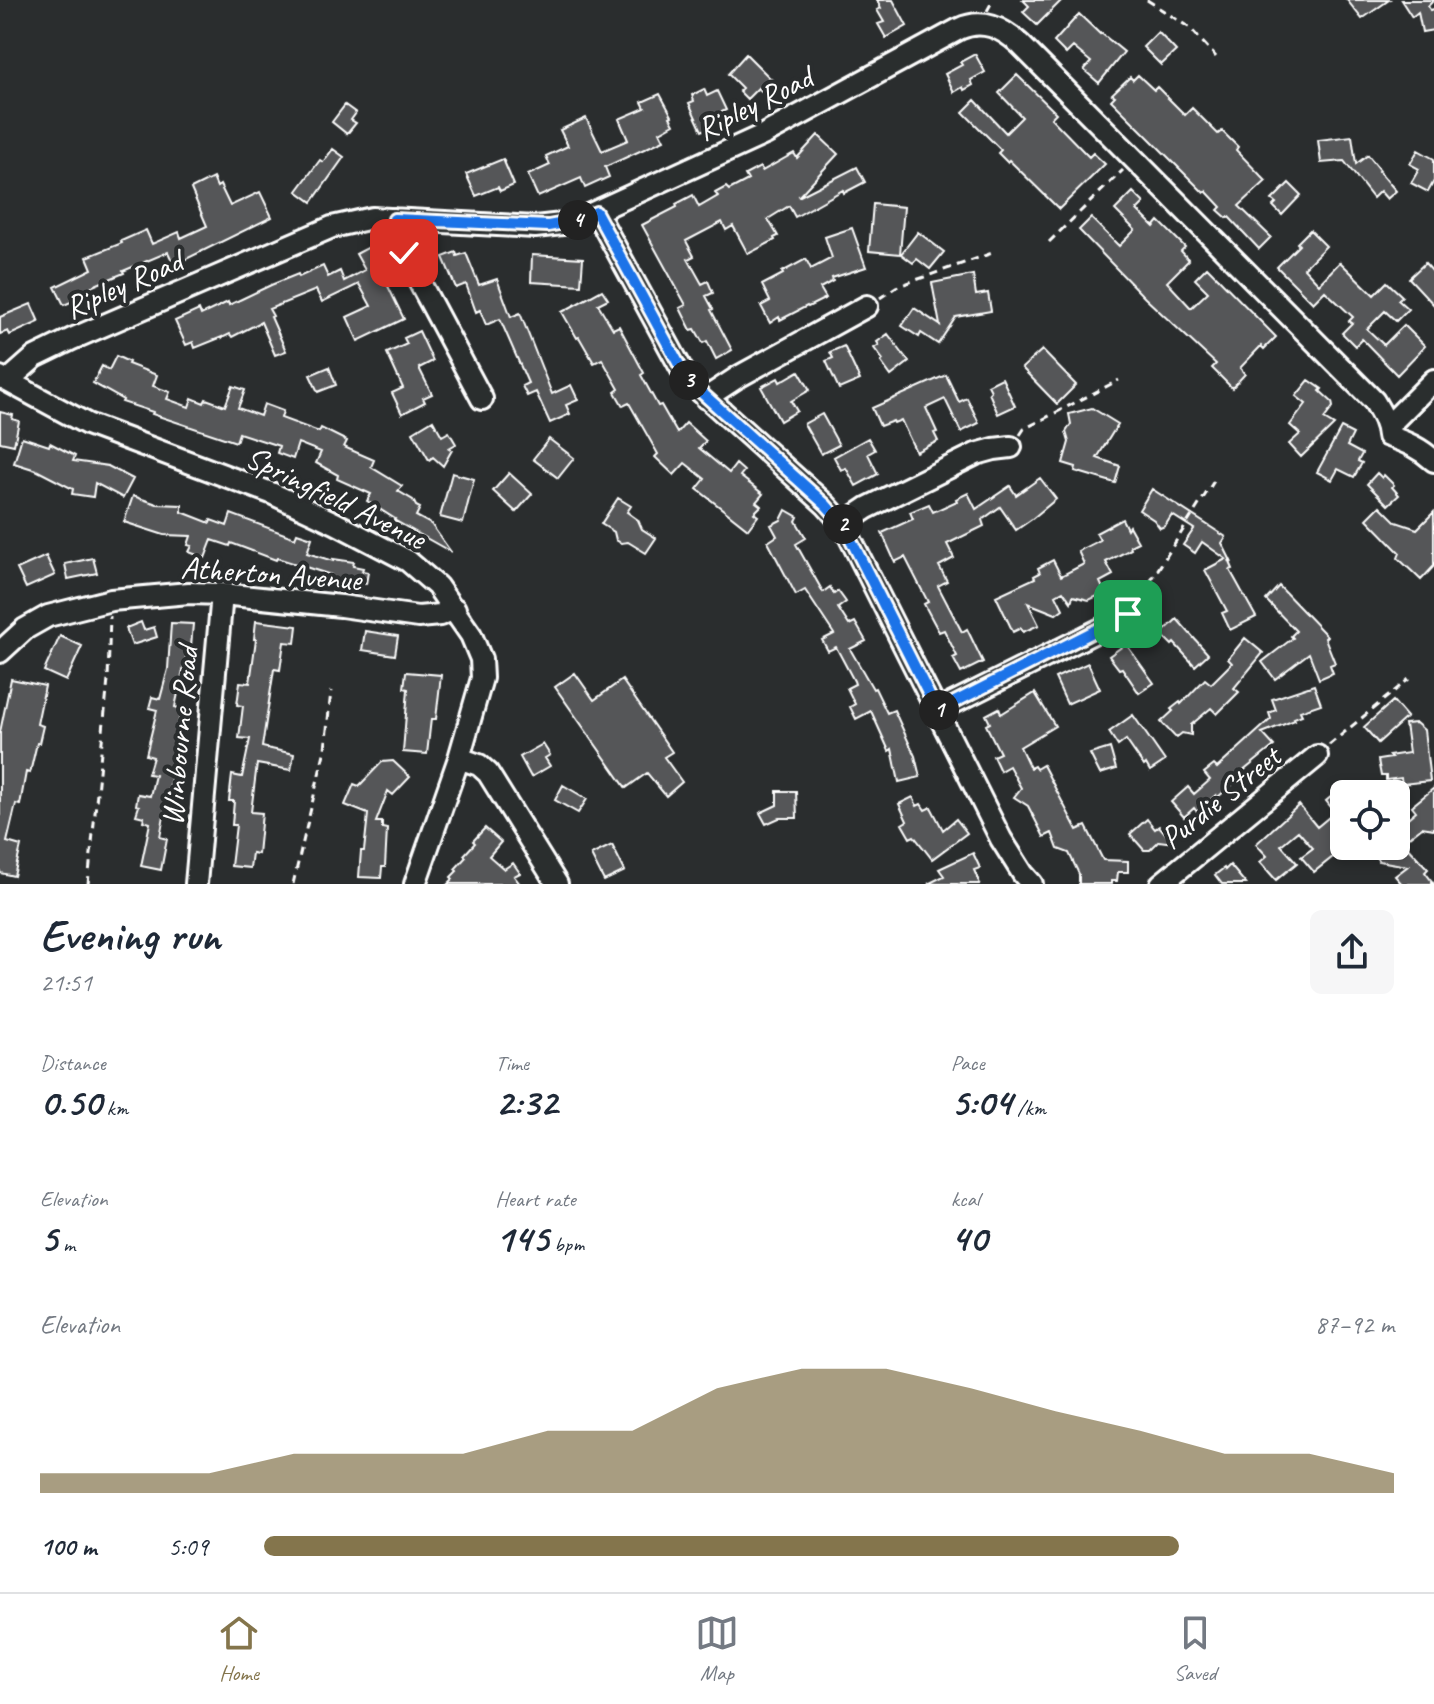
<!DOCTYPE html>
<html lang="en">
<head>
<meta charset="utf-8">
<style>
	body { margin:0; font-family:Caveat,sans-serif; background:#f6f6f7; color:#1f2937; height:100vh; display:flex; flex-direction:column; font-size:30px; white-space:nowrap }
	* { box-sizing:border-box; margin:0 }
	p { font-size:26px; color:#747a83 }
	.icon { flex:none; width:44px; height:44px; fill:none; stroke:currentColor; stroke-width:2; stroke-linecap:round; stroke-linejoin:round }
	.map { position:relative; height:884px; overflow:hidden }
	.side { display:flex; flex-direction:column; background:#fff; flex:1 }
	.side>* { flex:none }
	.fabs { position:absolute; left:1330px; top:780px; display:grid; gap:16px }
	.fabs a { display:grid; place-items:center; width:80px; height:80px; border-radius:12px; background:#fff; box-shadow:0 4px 12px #0003; font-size:40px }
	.pin { position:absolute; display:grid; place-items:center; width:68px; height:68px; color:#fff; margin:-34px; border-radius:16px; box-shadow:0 4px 12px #0006 }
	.km { position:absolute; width:40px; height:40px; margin:-20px; border-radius:50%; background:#222; color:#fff; font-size:22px; line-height:40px; text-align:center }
	.round { display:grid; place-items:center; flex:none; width:84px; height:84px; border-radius:12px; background:#f6f6f7 }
	.summary { display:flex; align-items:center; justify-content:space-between; height:136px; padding:0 40px }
	h1 { font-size:44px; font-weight:700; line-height:60px }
	.figures { display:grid; grid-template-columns:repeat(3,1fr); gap:12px; height:136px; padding:8px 40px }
	.figures div { display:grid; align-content:center }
	.figures b { font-size:40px; font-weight:700 }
	.figures small { font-size:22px; font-weight:400 }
	.figures p { font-size:22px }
	.chart { height:224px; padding:16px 40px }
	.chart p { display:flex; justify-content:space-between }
	.chart svg { width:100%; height:144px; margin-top:8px; fill:#84754c; opacity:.7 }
	ul { padding:0 40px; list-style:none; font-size:26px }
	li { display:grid; grid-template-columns:128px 96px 1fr; align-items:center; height:60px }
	li i { height:20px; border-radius:10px; background:#84754c }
	.menu { display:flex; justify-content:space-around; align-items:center; height:112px; border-top:2px solid #e0e1e3; background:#fff; font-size:22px; color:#747a83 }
	.menu a { display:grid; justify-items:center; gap:4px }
	.menu .current { color:#84754c }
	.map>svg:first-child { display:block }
	.building { fill:#555758; stroke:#fff; stroke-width:2 }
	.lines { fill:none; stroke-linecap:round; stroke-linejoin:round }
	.minor-casing { stroke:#fff; stroke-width:26 }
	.path { stroke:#fff; stroke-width:3; stroke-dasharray:8 6; stroke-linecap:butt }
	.minor { stroke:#2a2d2e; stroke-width:20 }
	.route-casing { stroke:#fff; stroke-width:16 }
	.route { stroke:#1a73e8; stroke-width:10 }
	.labels { text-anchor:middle; stroke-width:8; stroke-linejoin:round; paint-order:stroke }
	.street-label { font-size:32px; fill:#fff; stroke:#2a2d2e }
</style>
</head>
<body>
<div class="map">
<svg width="1434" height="884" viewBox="0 0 1434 884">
	<rect width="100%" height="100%" fill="#2a2d2e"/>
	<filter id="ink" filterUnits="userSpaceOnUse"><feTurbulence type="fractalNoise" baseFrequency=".0125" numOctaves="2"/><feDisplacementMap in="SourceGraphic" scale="16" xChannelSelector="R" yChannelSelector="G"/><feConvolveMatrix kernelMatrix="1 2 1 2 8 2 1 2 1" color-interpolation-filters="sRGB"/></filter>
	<g filter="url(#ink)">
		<path class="building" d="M877,0H893L907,26L886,38L878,24L884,22L877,10L881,8Z
			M1023,0H1062L1037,25L1023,12L1029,6Z
			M1347,0H1389L1362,19Z
			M1401,0H1434L1428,6L1430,10L1434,9V30L1422,32L1418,12L1412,17Z
			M1079,14L1100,34L1101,33L1124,52L1099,83L1084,70L1091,62L1073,47L1066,54L1054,42Z
			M1158,32L1176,51L1161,65L1143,47Z
			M746,54L779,87L769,98L758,88L747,99L739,91L742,88L728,74Z
			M975,54L985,72L971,80L973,85L964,90L963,87L954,92L945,74L962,65L960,62Z
			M1017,75L1056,113L1051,118L1089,157L1093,153L1105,164L1059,209L1009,160L1007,162L998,153L1001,150L963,112L975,100L1006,133L1022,117L999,93Z
			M1138,75L1154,90L1157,87L1185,115L1192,108L1218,134L1222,131L1238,147L1236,150L1266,181L1239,206L1271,237L1259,249L1229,217L1227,218L1218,210L1221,207L1206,191L1204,193L1111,100L1115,96L1112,94L1130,77L1133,80Z
			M704,89L707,96L717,91L726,110L709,118L712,126L702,131L689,103L694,101L692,95Z
			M660,94L672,116L670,117L674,124L660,132L664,140L605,167L609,177L585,188L581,178L538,197L528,175L550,165L546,156L568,146L560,130L586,118L602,151L628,140L619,119L645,108L642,102Z
			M345,105L356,113L351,120L356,123L347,134L332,122Z
			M818,135L838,154L798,197L857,167L865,182L844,193L843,190L795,217L789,206L768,219L778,236L774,238L775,240L748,254L733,226L726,230L722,222L686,241L694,256L688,259L702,284L708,281L713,293L706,296L713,309L711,310L732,350L716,359L707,341L703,343L695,329L691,330L680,308L686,305L642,225L677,207L676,204L693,195L699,207L718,196L715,193L726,187L729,190L748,180L745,175L760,167L762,171L794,153L797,158Z
			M1352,136L1356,164L1368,155L1380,170L1379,171L1396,191L1387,199L1380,191L1373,198L1344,161L1321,163L1318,140Z
			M333,149L344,157L312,202L297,191L320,160L323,162Z
			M1418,150L1434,159V181L1428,192L1411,183L1419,169L1410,164Z
			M503,159L514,185L500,191L498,187L476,196L466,174Z
			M213,178L217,187L220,185L230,206L260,192L272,217L174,265L168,252L123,271L124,273L88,288V290L83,292L85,296L64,305L55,287L92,269L87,257L122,243L121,241L146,230L152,244L179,232L181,238L207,226L191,189Z
			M1289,183L1301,195L1282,215L1273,206L1276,203L1272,200Z
			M1133,192L1144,203L1137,210L1154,227L1159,221L1185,247L1181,251L1189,260L1167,282L1191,308L1208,292L1195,279L1207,267L1276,337L1264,349L1261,346L1240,368L1245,374L1232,388L1212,368L1216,364L1145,298L1079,230L1091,218L1119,246L1135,230L1115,210Z
			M873,204L904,207L900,254L869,251Z
			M852,228L866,267L832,278L833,281L820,288L826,298L808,307L807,306L780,320L779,317L770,323L761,306L770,301L762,285L783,274L782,272L806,259L811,269L832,258L825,237Z
			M1310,230L1326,246L1304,268L1319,284L1340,262L1374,295L1387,282L1402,296L1398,300L1408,309L1396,321L1385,311L1367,329L1384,345L1404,325L1425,346L1397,375L1362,339L1355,346L1342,333L1352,323L1349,321L1353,317L1325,291L1313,303L1277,267L1299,245L1297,243Z
			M918,232L944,252L930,269L917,259L913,263L901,254Z
			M371,246L389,278L385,280L404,319L358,341L347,317L371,306L359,284L322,302L316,290L269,309L273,316L271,317L286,351L275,355L261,322L232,337L230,334L222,338V337L195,348L193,342L186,345L175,321L199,310L201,315L228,302L229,305L271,285L298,274L299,277L323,266L328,277L340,271L344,281L365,270L356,254Z
			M456,252L457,256L466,253L479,285L497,279L511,317L520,313L552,394L571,385L578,400L566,405L570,414L550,423L536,392L527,396L522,386L528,383L500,319L486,325L480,310L476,312L466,284L456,288L443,257Z
			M532,255L583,258L581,285L531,282Z
			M1425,263L1434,273V305L1409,278Z
			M973,275L976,295L988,293L991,311L956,317L938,344L921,333L919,337L902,326L914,308L940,325L932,283Z
			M602,290L608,299L598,304L613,329L619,326L644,373L641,375L658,406L661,405L677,433L686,423L706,441L699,448L729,473L736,464L744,471L740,476L763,494L756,502L761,506L754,513L758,516L748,529L697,489L705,479L685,463L674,475L655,457L658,454L629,403L623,406L615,392L619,389L602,359L594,363L579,337L577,338L562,312Z
			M31,304L39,322L10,335L8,331L0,334V317Z
			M419,331L433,361L419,368L432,394L423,398L425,402L402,414L392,393L403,388L387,353L407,344L404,338Z
			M888,334L909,362L891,376L881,362L883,360L874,348L879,345L877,342Z
			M844,346L860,380L839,389L826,361L833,358L830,352Z
			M1042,350L1076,385L1057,404L1022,368Z
			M116,356L129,362L128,364L157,375L153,386L170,392L167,399L189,407L192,398L204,403L206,399L225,406L233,386L245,390L238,408L260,416L264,404L283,411L281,418L319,432L321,428L347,441L344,447L374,460L371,467L402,486L398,491L413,500L416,506L420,508L416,516L431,524L451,552L394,520L395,519L367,501L371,494L337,479L338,475L316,463L321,452L298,443L293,459L277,453L279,446L239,433L236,442L152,414L153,412L122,402L123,400L93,383L102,366L109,370Z
			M329,367L336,385L318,392L310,375Z
			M799,371L810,390L791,401L797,411L780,421L761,387L778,378L780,382Z
			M946,375L959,402L967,398L979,423L961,432L945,399L926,408L937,432L934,433L938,441L916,452L901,420L894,423L893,421L880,426L872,408Z
			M1002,378L1015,406L998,414L989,393L991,391L988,385Z
			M1309,380L1322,389L1320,391L1332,402L1333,407L1324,419L1334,425L1301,457L1289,444L1300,434L1290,425L1306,404L1296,396Z
			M1092,408L1118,424L1097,458L1120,466L1115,483L1075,471L1076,467L1063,463L1069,442L1066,432L1071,424L1069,414Z
			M0,412L13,415L12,419L19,421L14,445L0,442Z
			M822,414L839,445L821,454L804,424Z
			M433,420L442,436L449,432L456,444L449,448L452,450L443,466L433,457L429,460L413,432Z
			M1341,428L1353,434L1347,446L1362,454L1358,461L1362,463L1354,477L1338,469L1332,480L1317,472Z
			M22,437L49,446L50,443L75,456L73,461L108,466L133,479L123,498L95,483L93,497L72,494L73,489L36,470L14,463Z
			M868,438L875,450L868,454L878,474L856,486L846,468L841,470L834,457Z
			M549,439L574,458L558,478L533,459Z
			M452,473L474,479L463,523L440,517Z
			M509,473L532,494L516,512L493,491Z
			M1377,473L1382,478L1384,475L1394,485L1392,487L1399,495L1388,505L1367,484Z
			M1040,478L1056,499L1032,519L1016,530L1000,507L982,520L984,526L947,544L954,558L939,566L947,581L938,586L962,632L967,629L983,662L961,673L953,658L957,656L944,630L939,632L924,604L928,602L905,557L895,562L882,533L913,519L910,512L929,504L933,512L957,501L956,499L968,493L976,509L1010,486L1016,495Z
			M1152,489L1226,537L1222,543L1232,563L1229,560L1233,569L1230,570L1256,617L1230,630L1222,613L1227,611L1205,570L1226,559L1202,542L1195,553L1183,545L1194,529L1172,515L1165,526L1160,528L1154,520L1139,510Z
			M133,496L157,504L182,505V512L210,523L211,520L227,526L231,514L295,538L297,533L312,538L307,553L333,561V559L354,562L353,566L363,568L362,571L368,572L366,584L330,579L331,575L277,558L276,560L231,543L230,546L212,540L205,558L189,552L192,546L188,545L191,536L164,535L124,522Z
			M618,498L631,506L627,512L638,520L642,529L656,538L646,553L628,542L621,543L616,540L614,532L601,524Z
			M1380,506L1396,522L1417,529L1434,512V566L1421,580L1398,558L1400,553L1367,519Z
			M786,510L798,517L796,521L806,538L796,544L823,592L830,587L834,594L838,591L846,602L838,608L849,625L855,622L866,641L850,649L873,689L875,688L887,713L894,710L915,756L920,777L899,782L892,749L889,751L871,711L856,719L850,707L855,704L847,688L855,684L854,681L836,647L828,651L822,640L834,634L805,590L796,595L768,542L777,536L771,525L781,520Z
			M1122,519L1127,529L1129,526L1138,542L1130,546L1131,549L1106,562L1113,575L1100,582L1104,591L1102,594L1089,600L1073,596L1071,602L1063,591L1056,595L1063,609L1056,614L1028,603L1039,625L1023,632L1021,628L1013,632L996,596L1035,578L1034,576L1040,573L1038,568L1053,560L1061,576L1084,564L1078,551L1100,540L1096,533Z
			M46,556L55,575L26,588L17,569Z
			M93,558L97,573L68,579L65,564Z
			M1279,586L1327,636L1325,638L1335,663L1330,665L1333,673L1319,679L1309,653L1275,679L1262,662L1293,638L1291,636L1296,631L1266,600Z
			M1177,619L1208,654L1195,666L1174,643L1172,645L1161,634Z
			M256,621L297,626L295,643L284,642L280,670L274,669L262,747L294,754L291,770L257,764L251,812L262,813L258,854L252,853L250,868L231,866L236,825H232L234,801H229L232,775L242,777L250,739L239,738L243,706L237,705L240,682L250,683L256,639H254Z
			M141,622L144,630L154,627L157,637L132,645L126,628Z
			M171,623L193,624L190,657H186L175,707L182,709L175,736L179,737L160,837L167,839L161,870L141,866L150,823L143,821L144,817L136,815L139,806L136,805L138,794L150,796L155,775L148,774L153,757L146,755L157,710L149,708L152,697L160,699L168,669Z
			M365,631L398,636L395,655L362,650Z
			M60,636L82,646L66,681L44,671Z
			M1245,638L1263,653L1234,688L1239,692L1217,714L1211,708L1191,725V735L1182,733L1176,738L1161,722L1173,711L1171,709L1180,702L1181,704L1205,679L1211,684L1232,663L1228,659Z
			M1126,644L1154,683L1139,693L1122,668L1119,669L1109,656Z
			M1088,663L1100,689L1067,704L1055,678Z
			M406,672L441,675L436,719H431L427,754L403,752L408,689L404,688Z
			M575,673L594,700L622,680L672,752L664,757L682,782L666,796L647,773L626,788L555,687Z
			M11,679L45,686L37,724L43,726L39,743H37L30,773L26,772L20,805L16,804L7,842L21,846L14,876L0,873V732Z
			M1314,685L1321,704L1300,711L1302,715L1294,718L1295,720L1262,733L1274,746L1231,781L1233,784L1218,797L1216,795L1197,812L1194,808L1184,817L1171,802L1188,787L1194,794L1210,780L1204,773L1214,765L1217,768L1271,719L1269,713L1276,710L1272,699Z
			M1035,693L1055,726L1020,747L1030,768L1034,766L1036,769L1043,765L1077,830L1086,826L1103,860L1128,861V872H1118L1117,881H1111V884H1079V874L1069,853L1058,849L1052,833L1044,837L1028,806L1014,797L1021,788L1009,766L1000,771L993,756L1000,753L986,725L990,723L986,715L999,708L1001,714Z
			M1393,701L1407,717L1378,743L1364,727Z
			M1133,715L1165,761L1150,771L1146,764L1144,766L1126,740L1118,746L1109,732Z
			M1416,723L1424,730L1430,781L1402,784L1401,778L1386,780V776H1381L1378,760L1391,758L1389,756L1409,753L1405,724Z
			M543,744L550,755L545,758L550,766L531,777L520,757Z
			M1110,748L1116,769L1100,774L1090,754Z
			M393,761L410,777L393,795L388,791L376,822H382V828L387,829L385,867H382L381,878L359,877L361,851H364L368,814L345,805L354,784L359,786L382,762Z
			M563,785L587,799L578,813L555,800Z
			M1434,788V829L1422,827L1403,842L1428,869L1425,872L1434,884H1402L1395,876L1408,866L1379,861L1367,846H1396V828L1416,811L1412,806Z
			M777,791H796L797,818H779L766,824L760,813L777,805Z
			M1338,791L1344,798V838L1334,846L1339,852L1314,872L1301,857L1313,848L1298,831L1281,845L1297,863L1276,880L1260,862L1267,856L1256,844L1299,805L1317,827L1335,812L1326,801Z
			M913,797L917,806L921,804L925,810L931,807L943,830L956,819L967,833L932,859L914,836L910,838L902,824L907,821L899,804Z
			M1147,819L1155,829L1159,826L1174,843L1159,841L1150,850H1144L1130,834Z
			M485,828L501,842L489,856L504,869L513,863L520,873L514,876L520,884H448L453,879L451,877L457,871L455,869L466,857L464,855L475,843L473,841Z
			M612,845L625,871L604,881L591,855Z
			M973,853L980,868L974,870L980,884H928L944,876L939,869Z
			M1230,865L1246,884H1222L1215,875L1224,868L1225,870Z"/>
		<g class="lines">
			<defs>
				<path id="minor" d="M596,212L682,370L692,384L826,505L843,524L1001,839L1023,874L1032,884
					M394,219L404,253L482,399
					M0,377L87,424L271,493L335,523L408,561L437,586L471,635L481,659L482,678L459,758L415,884
					M9,380L35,357L72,339L332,227L372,218L535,227L562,224L575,221L765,134L959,29C983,18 1002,28 1020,44L1374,401C1381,413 1387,422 1388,436C1406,442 1420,448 1434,461
					M706,398L738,377L867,306
					M1387,427L1434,380
					M843,524L867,508L976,454L994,449L1011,447
					M0,652L25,629L48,616L111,600L189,593L222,594L341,606L418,617L440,615L455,609
					M937,711L1117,621L1136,606L1142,595
					M459,758L479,765L488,773L557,884
					M196,884L222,594
					M1161,884L1317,756"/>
			</defs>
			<use href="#minor" class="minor-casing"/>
			<path class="path" d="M1147,0L1190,28L1216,57
				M987,11L993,0
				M1049,242L1123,170
				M880,298L896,287L995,252
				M1020,435L1024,429L1119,380
				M1150,582L1214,481
				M1329,745L1409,679
				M88,884L108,680L110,616
				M293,884L325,749L331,691"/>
			<use href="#minor" class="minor"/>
		</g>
	</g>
	<g class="lines" filter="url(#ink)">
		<defs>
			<path id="route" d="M404,253L394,219L548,226L575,221L596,212L682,370L692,384L826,505L843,524L937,711L1128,614"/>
		</defs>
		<use href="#route" class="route-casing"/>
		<use href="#route" class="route"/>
	</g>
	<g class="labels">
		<g class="street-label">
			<text transform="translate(754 103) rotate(-27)" y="11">Ripley Road</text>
			<text transform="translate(123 284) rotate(-24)" y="11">Ripley Road</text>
			<text transform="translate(336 497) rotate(26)" y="11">Springfield Avenue</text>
			<text transform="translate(271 573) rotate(4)" y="11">Atherton Avenue</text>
			<text transform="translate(179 736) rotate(-85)" y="11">Winbourne Road</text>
			<text transform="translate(1220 797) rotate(-39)" y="11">Purdie Street</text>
		</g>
	</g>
</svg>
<div class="fabs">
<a><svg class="icon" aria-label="locate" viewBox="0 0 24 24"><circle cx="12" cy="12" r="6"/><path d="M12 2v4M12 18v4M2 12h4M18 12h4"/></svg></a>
</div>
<div class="pin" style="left:1128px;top:614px;background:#1e9e55"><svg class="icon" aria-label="arrive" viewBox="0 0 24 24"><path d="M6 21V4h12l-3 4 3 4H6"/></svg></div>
<div class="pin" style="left:404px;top:253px;background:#d93025"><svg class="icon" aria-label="check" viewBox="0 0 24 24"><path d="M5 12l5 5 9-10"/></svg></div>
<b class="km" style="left:939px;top:710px">1</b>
<b class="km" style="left:843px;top:524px">2</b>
<b class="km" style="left:689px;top:380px">3</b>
<b class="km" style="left:578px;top:220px">4</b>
</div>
<section class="side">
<div class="summary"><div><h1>Evening run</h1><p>21:51</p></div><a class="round"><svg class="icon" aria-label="share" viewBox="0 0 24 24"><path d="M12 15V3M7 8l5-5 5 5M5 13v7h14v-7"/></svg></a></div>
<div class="figures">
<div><p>Distance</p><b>0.50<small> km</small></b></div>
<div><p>Time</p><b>2:32</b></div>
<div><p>Pace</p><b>5:04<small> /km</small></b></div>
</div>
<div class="figures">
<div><p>Elevation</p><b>5<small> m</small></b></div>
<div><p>Heart rate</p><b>145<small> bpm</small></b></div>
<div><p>kcal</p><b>40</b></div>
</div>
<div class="chart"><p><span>Elevation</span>87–92 m</p>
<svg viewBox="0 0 160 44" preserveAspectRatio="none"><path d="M0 44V38L10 38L20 38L30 32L40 32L50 32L60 25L70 25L80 12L90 6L100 6L110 12L120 19L130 25L140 32L150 32L160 38V44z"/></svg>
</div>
<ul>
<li><b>100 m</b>5:09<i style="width:81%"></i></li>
</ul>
</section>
<nav class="menu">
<a class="current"><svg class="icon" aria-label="home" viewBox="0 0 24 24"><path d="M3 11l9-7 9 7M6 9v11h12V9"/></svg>Home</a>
<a><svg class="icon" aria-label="map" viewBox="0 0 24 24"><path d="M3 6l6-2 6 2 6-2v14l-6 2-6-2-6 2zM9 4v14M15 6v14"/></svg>Map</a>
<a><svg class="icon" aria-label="saved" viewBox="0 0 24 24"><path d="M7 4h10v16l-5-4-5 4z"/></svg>Saved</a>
</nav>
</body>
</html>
